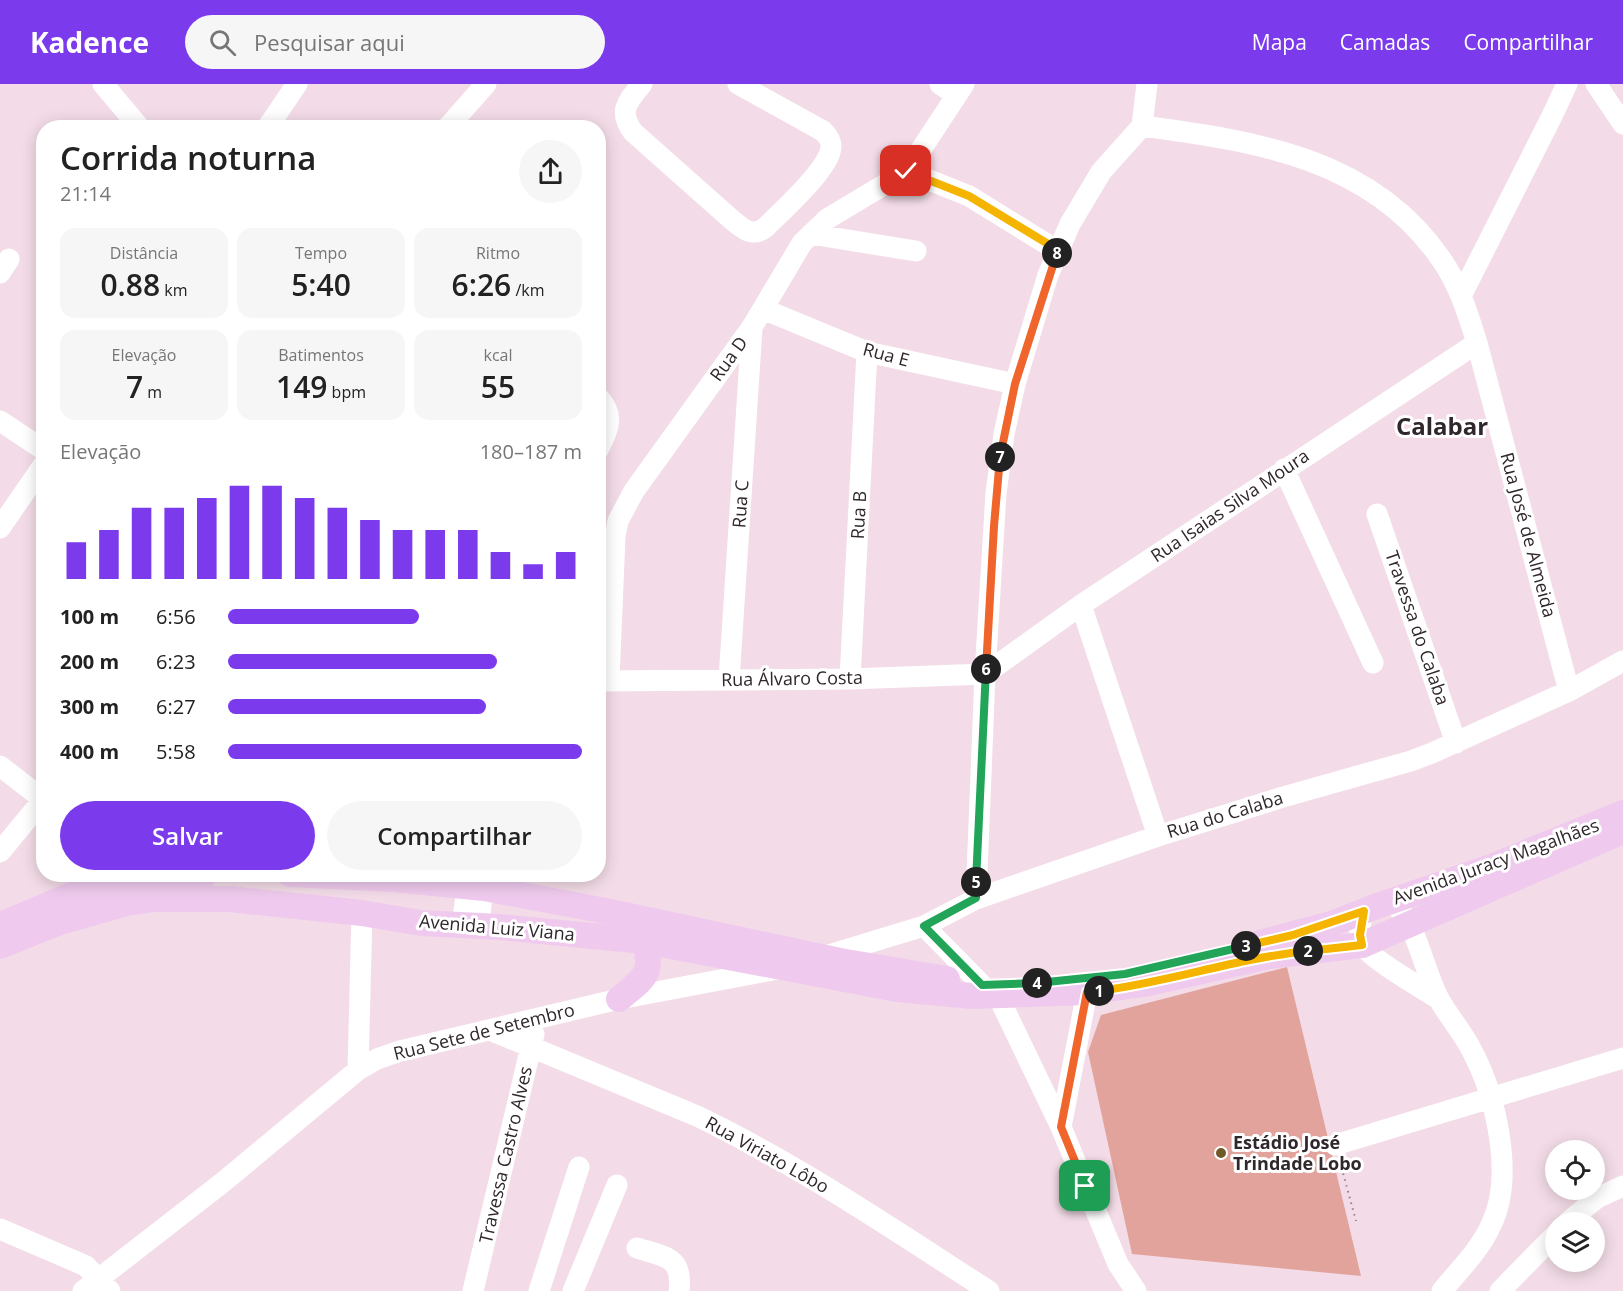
<!DOCTYPE html>
<html lang="pt">
<head>
<meta charset="utf-8">
<style>
	body { margin:0; font-family:"Open Sans",sans-serif; background:#f6f6f6; color:#222; height:100vh; display:flex; flex-direction:column; font-size:22px; white-space:nowrap }
	* { box-sizing:border-box; margin:0 }
	p { font-size:20px; color:#767676 }
	.icon { flex:none; width:33px; height:33px; fill:none; stroke:currentColor; stroke-width:2; stroke-linecap:round; stroke-linejoin:round }
	.map { position:relative; flex:1; overflow:hidden }
	.details { position:absolute; left:36px; top:36px; width:570px; height:762px; display:flex; flex-direction:column; background:#fff; border-radius:24px; box-shadow:0 3px 15px #0003 }
	.details>* { flex:none }
	.controls { position:absolute; left:1545px; top:1056px; display:grid; gap:12px }
	.controls a { display:grid; place-items:center; width:60px; height:60px; border-radius:50%; background:#fff; box-shadow:0 3px 15px #0003; font-size:30px }
	.pin { position:absolute; display:grid; place-items:center; width:51px; height:51px; color:#fff; margin:-26px; border-radius:12px; box-shadow:0 3px 9px #0006 }
	.km { position:absolute; width:30px; height:30px; margin:-15px; border-radius:50%; background:#222; color:#fff; font-size:16px; line-height:30px; text-align:center }
	.round { display:grid; place-items:center; flex:none; width:63px; height:63px; border-radius:32px; background:#f6f6f6 }
	.overview { display:flex; align-items:center; justify-content:space-between; height:102px; padding:0 24px }
	h1 { font-size:33px; font-weight:600; line-height:45px }
	.metrics { display:grid; grid-template-columns:repeat(3,1fr); gap:9px; height:102px; padding:6px 24px }
	.metrics div { display:grid; align-content:center; border-radius:15px; background:#f6f6f6; text-align:center }
	.metrics b { font-size:30px; font-weight:600 }
	.metrics small { font-size:16px; font-weight:400 }
	.metrics p { font-size:16px }
	.chart { height:168px; padding:12px 24px }
	.chart p { display:flex; justify-content:space-between }
	.chart svg { width:100%; height:108px; margin-top:6px; stroke:#7c3aed; stroke-width:6 }
	.action { display:flex; gap:12px; margin-top:auto; padding:12px 24px }
	.action a { flex:1; height:69px; border-radius:36px; background:#7c3aed; color:#fff; font-size:24px; font-weight:600; line-height:69px; text-align:center }
	.action a+a { background:#f6f6f6; color:#222 }
	ul { padding:0 24px; list-style:none; font-size:20px }
	li { display:grid; grid-template-columns:96px 72px 1fr; align-items:center; height:45px }
	li i { height:15px; border-radius:8px; background:#7c3aed }
	header { display:flex; align-items:center; gap:36px; box-sizing:border-box; height:84px; padding:0 30px; background:#7c3aed; color:#fff }
	header strong { font-size:28px }
	nav { display:flex; gap:33px; margin-inline-start:auto; font-size:21px }
	.search { width:420px; height:54px; background:#f6f6f6; display:flex; align-items:center; gap:15px; box-sizing:border-box; padding:0 21px; border-radius:33px; color:#767676; font-size:22px }
	.map>svg:first-child { display:block }
	.green { fill:#e1a39c }
	.lines { fill:none; stroke-linecap:round; stroke-linejoin:round }
	.path { stroke:#908088; stroke-width:2; stroke-dasharray:1.5 4.5; stroke-linecap:butt }
	.minor { stroke:#fff; stroke-width:21 }
	.major { stroke:#efcaee; stroke-width:26 }
	.split-1-casing { stroke:#fff; stroke-width:12 }
	.split-2-casing { stroke:#fff; stroke-width:12 }
	.split-3-casing { stroke:#fff; stroke-width:12 }
	.split-4-casing { stroke:#fff; stroke-width:12 }
	.split-5-casing { stroke:#fff; stroke-width:12 }
	.split-6-casing { stroke:#fff; stroke-width:12 }
	.split-7-casing { stroke:#fff; stroke-width:12 }
	.split-8-casing { stroke:#fff; stroke-width:12 }
	.split-9-casing { stroke:#fff; stroke-width:12 }
	.split-1 { stroke:#f0652b; stroke-width:8 }
	.split-2 { stroke:#f5b400; stroke-width:8 }
	.split-3 { stroke:#f5b400; stroke-width:8 }
	.split-4 { stroke:#22a559; stroke-width:8 }
	.split-5 { stroke:#22a559; stroke-width:8 }
	.split-6 { stroke:#22a559; stroke-width:8 }
	.split-7 { stroke:#f0652b; stroke-width:8 }
	.split-8 { stroke:#f0652b; stroke-width:8 }
	.split-9 { stroke:#f5b400; stroke-width:8 }
	.poi-dot { fill:#6f5929; stroke:#fff; stroke-width:2 }
	.labels { text-anchor:middle; stroke-width:6; stroke-linejoin:round; paint-order:stroke }
	.street-label { font-size:18px; fill:#2f272b; stroke:#fff }
	.poi-label { font-size:18px; font-weight:bold; fill:#2f272b; stroke:#fff; text-anchor:start }
	.district-label { font-size:24px; font-weight:bold; fill:#2f272b; stroke:#fff }
</style>
</head>
<body>
<header>
<strong>Kadence</strong>
<div class="search"><svg class="icon" aria-label="search" viewBox="0 0 24 24"><circle cx="10" cy="10" r="6"/><path d="M15 15l6 6"/></svg>Pesquisar aqui</div>
<nav><a>Mapa</a><a>Camadas</a><a>Compartilhar</a></nav>
</header>
<div class="map">
<svg width="1623" height="1207" viewBox="0 0 1623 1207">
	<rect width="100%" height="100%" fill="#f3dce7"/>
	<path class="green" d="M1287,883L1361,1192L1132,1170L1088,968L1101,931Z"/>
	<g class="lines">
		<path class="path" d="M1340,1078L1356,1137"/>
		<path class="minor" d="M103,0L140,44
			M642,0C627,18 618,27 633,48L731,135C743,145 752,154 766,143C783,126 824,89 830,68C833,59 829,53 823,47L738,0
			M940,0L956,11
			M1596,0L1623,40
			M1142,42C1255,57 1372,74 1441,175C1459,200 1468,230 1477,259L1569,607
			M1142,42L1147,0
			M267,44L297,0
			M447,44L486,0
			M907,87L969,112L1058,167
			M811,150L916,167
			M0,189L9,175
			M1461,212L1552,32L1567,0
			M763,225L867,268L1015,300
			M598,313C616,332 608,345 598,366
			M0,337L44,366
			M1284,385L1373,579
			M1377,430L1456,659
			M0,444L44,380
			M1081,521L1158,752
			M850,595L867,268
			M609,596L615,452L618,437L634,407L752,243L802,159L827,135L907,87L964,0
			M729,596L752,244
			M598,597L850,595L985,590L1081,521L1477,259
			M0,682L44,716
			M0,768L43,716
			M976,815L985,590L996,409L1004,350L1015,300L1048,191L1070,140L1101,88L1142,42
			M1392,817C1419,843 1422,883 1439,915C1448,932 1462,947 1471,965C1496,1011 1515,1093 1491,1141C1480,1166 1459,1186 1442,1207
			M1364,827C1360,836 1358,850 1362,860C1368,873 1424,906 1439,915
			M462,842L469,790
			M479,842L484,790
			M924,842L982,901
			M822,873L924,842L976,815L1158,752L1283,713L1411,677L1432,669L1569,607L1623,577
			M998,912L1061,1043L1118,1180L1136,1207
			M490,946L697,1032C799,1081 894,1146 989,1207
			M358,986L362,829
			M1061,1043L1087,908
			M1335,1061L1623,974
			M1568,1138L1597,1114L1623,1102
			M0,1145L86,1182L110,1207
			M637,1164C665,1173 683,1172 679,1207
			M83,1207L222,1099L358,986L377,975L400,967L619,915L778,885
			M473,1207L534,950
			M539,1207L579,1083
			M573,1207L617,1101
			M1500,1207L1556,1150"/>
		<path class="major" d="M290,790L393,795L484,804L606,827L840,877L947,895
			M0,841L95,801L118,795L205,790
			M1260,859L1331,840L1377,822L1491,783L1623,729
			M0,862L60,838L127,819L155,815H229L362,829L421,839L499,843L644,857L897,905L972,912L1087,908L1144,900L1269,872L1362,861L1623,747
			M619,915C643,894 655,891 644,857"/>
	</g>
	<g class="lines">
		<defs>
			<path id="split-1" d="M1085,1102L1061,1043L1087,908L1099,907"/>
			<path id="split-2" d="M1099,907C1170,898 1237,874 1308,867"/>
			<path id="split-3" d="M1246,862L1293,851L1364,827L1360,851L1362,861L1308,867"/>
			<path id="split-4" d="M1037,899L1125,890L1246,862"/>
			<path id="split-5" d="M976,798V814L924,842L982,901L1037,899"/>
			<path id="split-6" d="M976,798L986,585"/>
			<path id="split-7" d="M986,585L994,442L1000,373"/>
			<path id="split-8" d="M1000,373L1015,300L1057,169"/>
			<path id="split-9" d="M906,87L969,112L1058,166L1057,169"/>
		</defs>
		<use href="#split-1" class="split-1-casing"/>
		<use href="#split-2" class="split-2-casing"/>
		<use href="#split-3" class="split-3-casing"/>
		<use href="#split-4" class="split-4-casing"/>
		<use href="#split-5" class="split-5-casing"/>
		<use href="#split-6" class="split-6-casing"/>
		<use href="#split-7" class="split-7-casing"/>
		<use href="#split-8" class="split-8-casing"/>
		<use href="#split-9" class="split-9-casing"/>
		<use href="#split-1" class="split-1"/>
		<use href="#split-2" class="split-2"/>
		<use href="#split-3" class="split-3"/>
		<use href="#split-4" class="split-4"/>
		<use href="#split-5" class="split-5"/>
		<use href="#split-6" class="split-6"/>
		<use href="#split-7" class="split-7"/>
		<use href="#split-8" class="split-8"/>
		<use href="#split-9" class="split-9"/>
	</g>
	<circle class="poi-dot" cx="1221" cy="1069" r="6"/>
	<g class="labels">
		<g class="street-label">
			<text transform="translate(886 271) rotate(15)" y="6">Rua E</text>
			<text transform="translate(729 275) rotate(-54)" y="6">Rua D</text>
			<text transform="translate(741 420) rotate(-86)" y="6">Rua C</text>
			<text transform="translate(1230 422) rotate(-34)" y="6">Rua Isaias Silva Moura</text>
			<text transform="translate(859 431) rotate(-87)" y="6">Rua B</text>
			<text transform="translate(1528 451) rotate(75)" y="6">Rua José de Almeida</text>
			<text transform="translate(1417 544) rotate(71)" y="6">Travessa do Calaba</text>
			<text transform="translate(792 595) rotate(-1)" y="6">Rua Álvaro Costa</text>
			<text transform="translate(1225 731) rotate(-17)" y="6">Rua do Calaba</text>
			<text transform="translate(1496 778) rotate(-20)" y="6">Avenida Juracy Magalhães</text>
			<text transform="translate(497 844) rotate(5)" y="6">Avenida Luiz Viana</text>
			<text transform="translate(484 948) rotate(-14)" y="6">Rua Sete de Setembro</text>
			<text transform="translate(506 1071) rotate(-77)" y="6">Travessa Castro Alves</text>
			<text transform="translate(767 1071) rotate(29)" y="6">Rua Viriato Lôbo</text>
		</g>
		<g class="poi-label">
			<text x="1233" y="1065">Estádio José<tspan x="1233" dy="21">Trindade Lobo</tspan></text>
		</g>
		<g class="district-label">
			<text x="1442" y="351">Calabar</text>
		</g>
	</g>
</svg>
<div class="controls">
<a><svg class="icon" aria-label="locate" viewBox="0 0 24 24"><circle cx="12" cy="12" r="6"/><path d="M12 2v4M12 18v4M2 12h4M18 12h4"/></svg></a>
<a><svg class="icon" aria-label="layers" viewBox="0 0 24 24"><path d="M12 4l9 5-9 5-9-5zM3 14l9 5 9-5"/></svg></a>
</div>
<div class="pin" style="left:1085px;top:1102px;background:#1e9e55"><svg class="icon" aria-label="arrive" viewBox="0 0 24 24"><path d="M6 21V4h12l-3 4 3 4H6"/></svg></div>
<div class="pin" style="left:906px;top:87px;background:#d93025"><svg class="icon" aria-label="check" viewBox="0 0 24 24"><path d="M5 12l5 5 9-10"/></svg></div>
<b class="km" style="left:1099px;top:907px">1</b>
<b class="km" style="left:1308px;top:867px">2</b>
<b class="km" style="left:1246px;top:862px">3</b>
<b class="km" style="left:1037px;top:899px">4</b>
<b class="km" style="left:976px;top:798px">5</b>
<b class="km" style="left:986px;top:585px">6</b>
<b class="km" style="left:1000px;top:373px">7</b>
<b class="km" style="left:1057px;top:169px">8</b>
<section class="details">
<div class="overview"><div><h1>Corrida noturna</h1><p>21:14</p></div><a class="round"><svg class="icon" aria-label="share" viewBox="0 0 24 24"><path d="M12 15V3M7 8l5-5 5 5M5 13v7h14v-7"/></svg></a></div>
<div class="metrics">
<div><p>Distância</p><b>0.88<small> km</small></b></div>
<div><p>Tempo</p><b>5:40</b></div>
<div><p>Ritmo</p><b>6:26<small> /km</small></b></div>
</div>
<div class="metrics">
<div><p>Elevação</p><b>7<small> m</small></b></div>
<div><p>Batimentos</p><b>149<small> bpm</small></b></div>
<div><p>kcal</p><b>55</b></div>
</div>
<div class="chart"><p><span>Elevação</span>180–187 m</p>
<svg viewBox="0 0 160 44" preserveAspectRatio="none"><path d="M5 44V29M15 44V24M25 44V15M35 44V15M45 44V11M55 44V6M65 44V6M75 44V11M85 44V15M95 44V20M105 44V24M115 44V24M125 44V24M135 44V33M145 44V38M155 44V33"/></svg>
</div>
<ul>
<li><b>100 m</b>6:56<i style="width:54%"></i></li>
<li><b>200 m</b>6:23<i style="width:76%"></i></li>
<li><b>300 m</b>6:27<i style="width:73%"></i></li>
<li><b>400 m</b>5:58<i style="width:100%"></i></li>
</ul>
<div class="action"><a>Salvar</a><a>Compartilhar</a></div>
</section>
</div>
</body>
</html>
